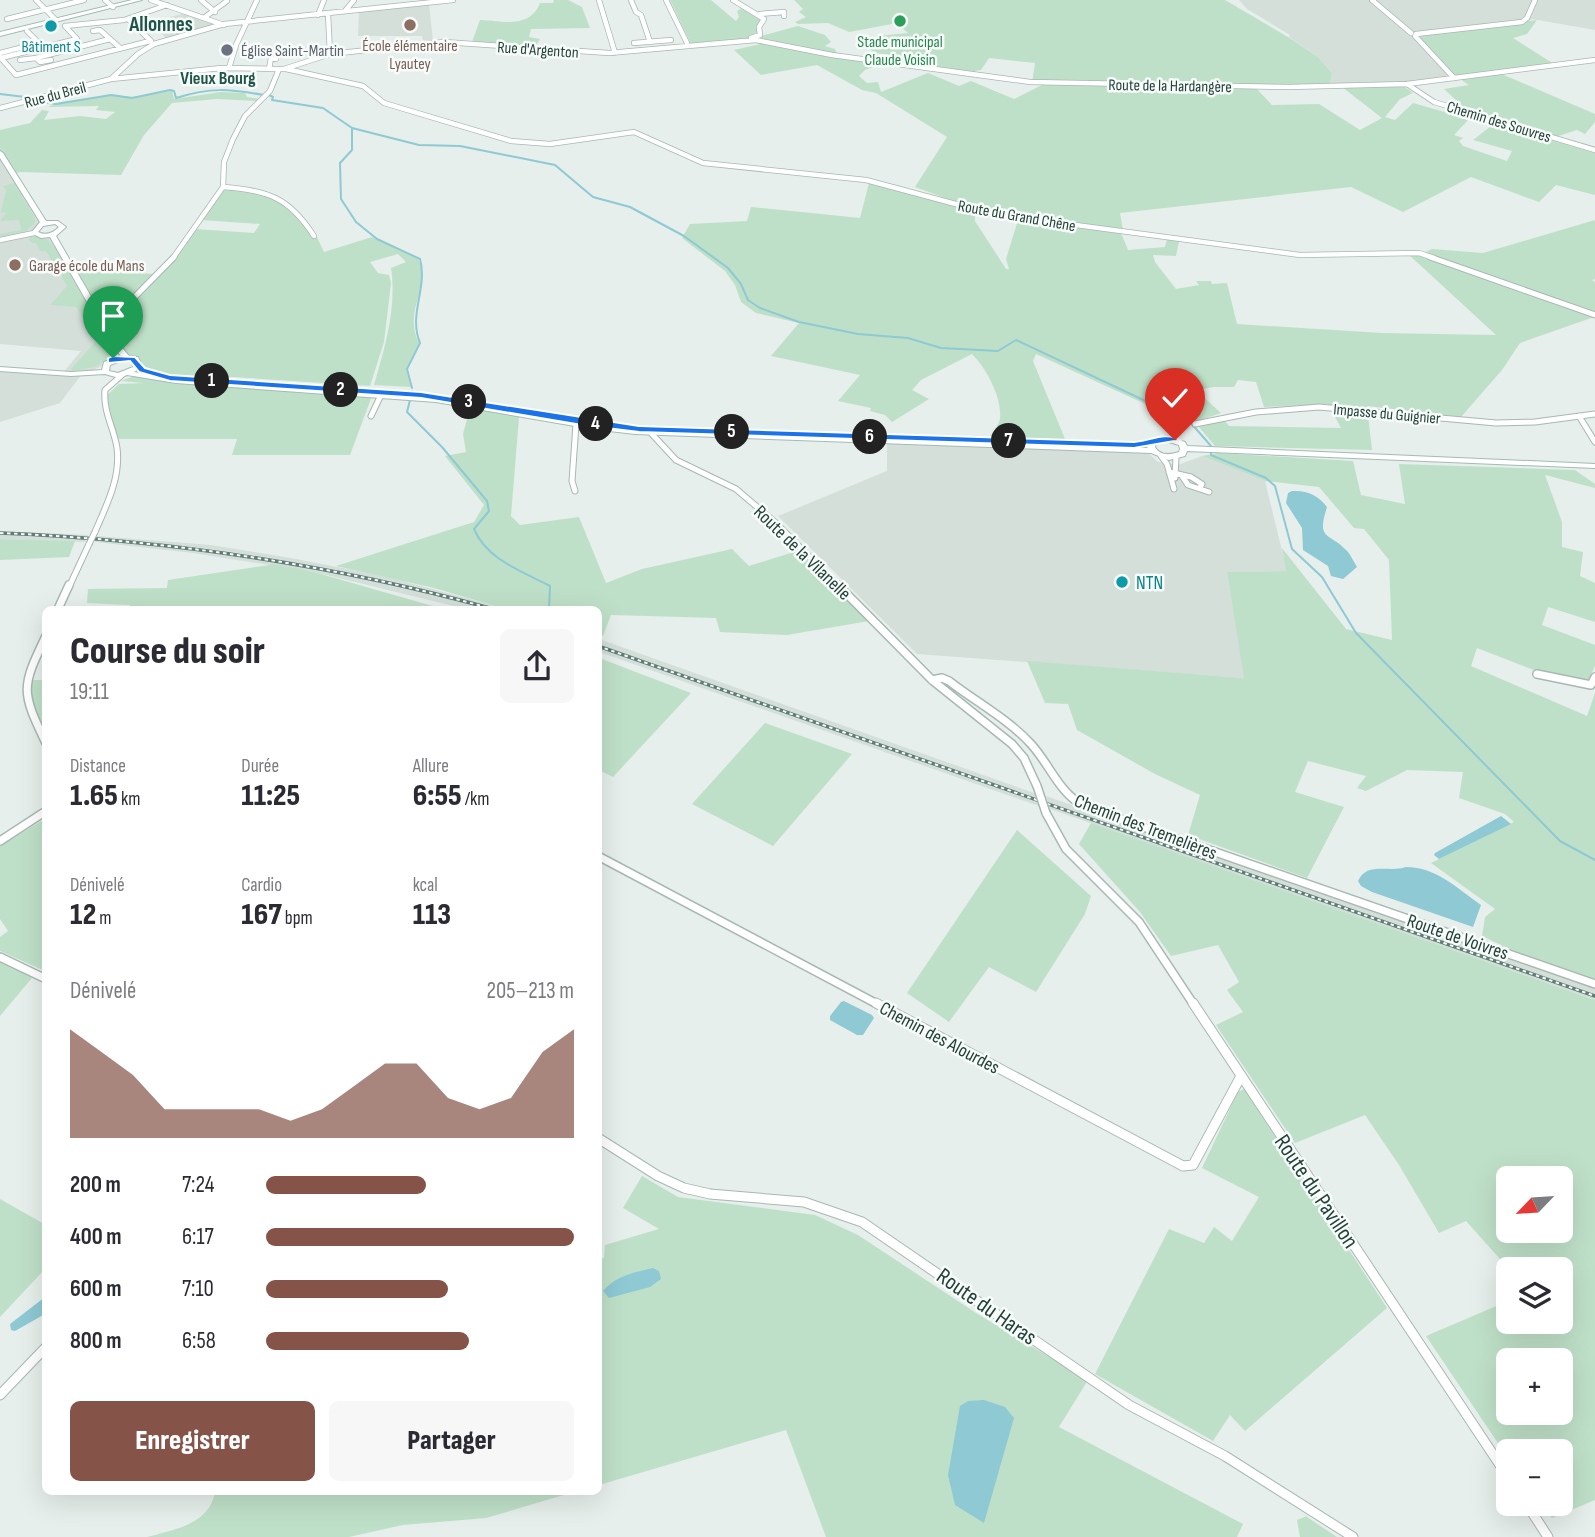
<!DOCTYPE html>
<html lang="fr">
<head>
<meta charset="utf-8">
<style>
	body { margin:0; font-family:"Sofia Sans Condensed",sans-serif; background:#f7f7f7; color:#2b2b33; height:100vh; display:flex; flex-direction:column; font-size:26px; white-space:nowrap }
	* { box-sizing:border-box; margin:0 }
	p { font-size:23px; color:#7c7c81 }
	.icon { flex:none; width:38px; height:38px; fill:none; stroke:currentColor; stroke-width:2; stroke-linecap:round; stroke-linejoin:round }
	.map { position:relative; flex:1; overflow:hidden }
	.panel { position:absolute; left:42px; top:606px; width:560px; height:889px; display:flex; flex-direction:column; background:#fff; border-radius:10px; box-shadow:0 7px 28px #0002 }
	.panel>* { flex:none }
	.needle { width:46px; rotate:245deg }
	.tools { position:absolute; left:1496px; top:1166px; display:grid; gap:14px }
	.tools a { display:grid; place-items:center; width:77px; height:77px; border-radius:10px; background:#fff; box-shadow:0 7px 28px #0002; font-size:35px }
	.pin { position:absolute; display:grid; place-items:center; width:60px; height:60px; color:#fff; margin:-72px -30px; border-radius:50% 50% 50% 0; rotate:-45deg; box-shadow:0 0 7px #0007 }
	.pin .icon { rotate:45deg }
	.km { position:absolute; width:35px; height:35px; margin:-18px; border-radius:50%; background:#222; color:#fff; font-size:19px; line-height:35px; text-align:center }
	.round { display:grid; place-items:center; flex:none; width:74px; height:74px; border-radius:10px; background:#f7f7f7 }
	.head { display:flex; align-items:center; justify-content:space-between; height:119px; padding:0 28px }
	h1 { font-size:38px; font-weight:800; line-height:52px }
	.figures { display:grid; grid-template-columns:repeat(3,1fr); gap:10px; height:119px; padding:7px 28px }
	.figures div { display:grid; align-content:center }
	.figures b { font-size:30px; font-weight:800 }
	.figures small { font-size:19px; font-weight:400 }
	.figures p { font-size:19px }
	.chart { height:196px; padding:14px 28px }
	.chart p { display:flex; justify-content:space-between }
	.chart svg { width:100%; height:126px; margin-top:7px; fill:#855347; opacity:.7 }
	.primary-button { display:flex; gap:14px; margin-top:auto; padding:14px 28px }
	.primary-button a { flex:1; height:80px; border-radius:10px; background:#855347; color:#fff; font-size:28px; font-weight:800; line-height:80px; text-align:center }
	.primary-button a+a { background:#f7f7f7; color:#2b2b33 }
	ul { padding:0 28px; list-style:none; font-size:23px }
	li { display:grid; grid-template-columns:112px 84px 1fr; align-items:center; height:52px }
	li i { height:18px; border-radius:9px; background:#855347 }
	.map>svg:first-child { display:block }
	.built { fill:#d4dfda }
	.green { fill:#bfe0c8; fill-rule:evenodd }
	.water { fill:#8ec9d4 }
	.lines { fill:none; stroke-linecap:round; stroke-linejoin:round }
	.stream { stroke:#8ec9d4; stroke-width:2 }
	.street-far3-casing { stroke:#a8b8b2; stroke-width:6 }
	.street-far2-casing { stroke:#a8b8b2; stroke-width:7 }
	.street-far1-casing { stroke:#a8b8b2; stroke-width:10 }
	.street-casing { stroke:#a8b8b2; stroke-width:11 }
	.secondary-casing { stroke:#a4bbb3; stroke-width:2 }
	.street-far3 { stroke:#fff; stroke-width:4.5 }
	.street-far2 { stroke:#fff; stroke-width:5 }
	.street-far1 { stroke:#fff; stroke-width:7 }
	.street { stroke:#fff; stroke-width:9 }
	.secondary { fill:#fff; fill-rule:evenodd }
	.rail-casing { stroke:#5f7d75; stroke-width:3.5 }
	.rail { stroke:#f7fbf9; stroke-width:2; stroke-dasharray:3.5; stroke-linecap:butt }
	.street-bridge-far1-casing { stroke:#a8b8b2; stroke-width:7; stroke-linecap:butt }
	.street-bridge-casing { stroke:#a8b8b2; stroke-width:10; stroke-linecap:butt }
	.street-bridge-far1 { stroke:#fff; stroke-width:5 }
	.street-bridge { stroke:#fff; stroke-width:7 }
	.route { fill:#1a73e8; stroke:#fff; stroke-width:2 }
	.leisure-dot { fill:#2e9e5b; stroke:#f7fbf9; stroke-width:2.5 }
	.education-dot { fill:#8d6e63; stroke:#f7fbf9; stroke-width:2.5 }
	.culture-dot { fill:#0f9aa8; stroke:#f7fbf9; stroke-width:2.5 }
	.worship-dot { fill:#6b7280; stroke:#f7fbf9; stroke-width:2.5 }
	.labels { text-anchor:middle; stroke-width:5; stroke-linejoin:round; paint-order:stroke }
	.far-leisure-label { font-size:16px; fill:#27864d; stroke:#f7fbf9 }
	.far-education-label { font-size:16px; fill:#785e54; stroke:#f7fbf9 }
	.far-culture-label { font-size:16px; fill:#0d838f; stroke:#f7fbf9 }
	.far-street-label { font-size:16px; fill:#24423a; stroke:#f7fbf9 }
	.far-worship-label { font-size:16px; fill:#5b616d; stroke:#f7fbf9; text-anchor:start }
	.far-neighbourhood-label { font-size:18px; font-weight:bold; fill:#1f5548; stroke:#f7fbf9 }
	.street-label { font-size:19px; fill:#24423a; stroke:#f7fbf9 }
	.culture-label { font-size:19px; fill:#0d838f; stroke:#f7fbf9; text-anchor:start }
	.far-district-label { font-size:21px; font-weight:bold; fill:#1f5548; stroke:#f7fbf9 }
	.near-street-label { font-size:23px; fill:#24423a; stroke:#f7fbf9 }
</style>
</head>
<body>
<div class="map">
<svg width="1595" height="1537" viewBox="0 0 1595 1537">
	<rect width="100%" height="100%" fill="#e6efeb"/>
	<path class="built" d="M1239,0H1595V30L1532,19L1457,77L1401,83L1330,85L1332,73L1318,57L1289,37L1290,35L1247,9Z
		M429,4L433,41L423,42L422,36H358L359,11Z
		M186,13L215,24L167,39L150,22Z
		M0,153L44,223L35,228L34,233L52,235L113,347L110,359L100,367L82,374L60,403L0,422V369L62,374L81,351L0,344Z
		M887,442L1147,452L1158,462L1178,465L1202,456L1265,481L1287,571L1227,572L1245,678L917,654L778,516L887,471Z
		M0,531L88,535L85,542L0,539Z
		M97,536L211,545L291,558L384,576L506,609H466L314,572L193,553L95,542Z
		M599,639L1034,793L1039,806L599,652Z
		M1046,796L1595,988V1000L1050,809Z"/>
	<path class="green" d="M554,0H568L582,7L590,28L531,29L529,37L540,39L535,47L472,42L480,20C503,21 530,29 540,3H553Z
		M670,0H711L736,21L739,17L737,11L743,7L761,20L756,27L761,36L798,26L825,35L831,42L825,46L835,49L838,57L871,58L892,55L875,53L869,49L883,39L878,36L908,33L897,23L849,32L828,23L798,24L795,22L806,17L799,12L803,9L794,0H1225L1288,37L1318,57L1332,73L1330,85L1255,87L1272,105L1319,104L1360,130L1382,118L1342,87L1402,85L1413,93L1400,99L1385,117L1395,120L1413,103L1469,119L1454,135L1463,138L1459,141L1463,146L1507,161L1512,151L1473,140L1499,120L1467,110L1444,89L1469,85L1451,73L1419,37L1422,35L1537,20L1527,34L1513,38L1554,64L1497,72L1595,114V122L1585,134L1577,130L1552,138L1595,151V195L1556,185L1539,202L1471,177L1403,212L1351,187L1120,213L1123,230L975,209L915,187L947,137L876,93L862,90L817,65L761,75L734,50L765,43L760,37L692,46ZM989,58L1035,63L1032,83L1042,85L1014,99L971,81L959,86L928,73L881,92L878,82L867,83L859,76L865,70L884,63L975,74V71L981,70Z
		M172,91L174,99L221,92L245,93L247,97L260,99L256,101L217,99L172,103L144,135L121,175L20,172L13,174L0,153V130L30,123L42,110L49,111L44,120L80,116L106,119L115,112L96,110L99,106L48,107L57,103L112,95L133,97Z
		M14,183L35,218V223L26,231L0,237V234L21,230L19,220L0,221L6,213L1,212L6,190L3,186Z
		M869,183L907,190L975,212V221L1006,269H1009L1006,259L1018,220L1121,233L1128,250L1165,247L1167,239L1179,241L1176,256L1153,255L1155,262L1176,289L1199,285L1196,281H1211L1212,284L1227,283L1237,324L1382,333L1496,335L1407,253H1414L1594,317L1520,343L1502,370L1461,417L1367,406L1372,450L1215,446L1199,427L1224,420L1229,426L1341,428L1328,404L1264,407L1256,382L1238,380L1234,387H1214L1196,390L1221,413L1189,424L1036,354L1033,361L1065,439L989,438C993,432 999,425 1000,418C1002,397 986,368 972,354L921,380L912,390L929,399L892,422L885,415L870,411L871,408L838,401L860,375L771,356L799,323L756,313L741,302L735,285L725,271L682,238L690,224L747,221L751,207L860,218Z
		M227,188C263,189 292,204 312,236L316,235L324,252L372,237L418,259C433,287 402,309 419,343L406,369L411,387L374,385C385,347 397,308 391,268L406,262L398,254L370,262L378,273L389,275L391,283L384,342L370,386L200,375L205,380C187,378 166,379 149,372C135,366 146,360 123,354L113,325L156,279L195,229L254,233L260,224L201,220L222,190Z
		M1595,220V279L1592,280L1595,282V314L1425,252L1432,249L1483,253Z
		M30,236L47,239L55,248L110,344L112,355L95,367L73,371L71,369L96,341V337L76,307L50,305L67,286L46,251H40L36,243H32L29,240Z
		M73,271L157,274L110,324L94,306Z
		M137,375L197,385L372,396L350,455H232L237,439H119L108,418L106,396L119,384L144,383L121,381Z
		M470,408L519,417L511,516L520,525L579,517L606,583L642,569L732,549L749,566L800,550L869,621L787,635L720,632L716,618L611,615L603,636L599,634L598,609H506L434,588L336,566L474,522L484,505L445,456L466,452L463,434Z
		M1218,453L1353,461L1361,495L1405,504L1399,464L1575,470L1595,484V488L1545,475L1562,522V547L1583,552L1580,576L1595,583V622L1548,607L1542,625L1595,645V666L1588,681L1539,672L1477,648L1471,666L1587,716L1595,693V979L1516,952L1482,936L1485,917L1495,909L1431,863L1514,822L1505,814L1459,798L1463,772L1407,770L1366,791L1357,788L1366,776L1308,761L1295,792L1344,807L1307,878L1188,835L1200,795L1155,774L1077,730L1068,704L1045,703L1027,661L1244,678L1227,572L1286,571L1282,548L1346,629L1392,640L1389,560L1364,529L1354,528L1319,487L1265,481L1202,456Z
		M0,539L75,541L69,557L0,560Z
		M276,564L314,572L443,609H130V605L87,603L88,589L167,588L168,580Z
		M599,658L691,693L613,777L599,770Z
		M27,680H45V731L31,699Z
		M765,723L852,754L773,846L692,804Z
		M45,819V971L0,951V937L8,931L0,919V846Z
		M1091,823L1595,1000V1500L1552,1518L1541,1503H1561V1451H1508V1458L1426,1336L1508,1301V1321H1561V1269H1509L1466,1221L1439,1233L1399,1165L1365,1115L1295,1143L1216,1025L1243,1012L1227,990L1239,982L1218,945L1171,956L1140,912L1079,844ZM1508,1178H1561V1230H1508ZM1508,1360H1561V1412H1508Z
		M1017,830L1091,896L1085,914L1036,992L989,967L949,1022L907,993Z
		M0,961L32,978L0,1016Z
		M1244,1089L1387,1308L1245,1431L1230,1415L1213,1441L1095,1374L1169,1229L1204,1243L1214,1227L1232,1241L1259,1197L1202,1168L1238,1092Z
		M642,1176L678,1197L815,1215L858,1235L976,1313L1088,1380L1059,1427L1243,1524L1237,1537H826L786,1430L599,1485L598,1259L604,1258L605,1245L659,1229L623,1208Z
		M0,1199L46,1225L45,1269L0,1317Z
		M215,1491H577L486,1518L403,1525L349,1537H147C173,1530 211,1524 215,1491Z
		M1307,1516V1517L1337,1537H1300L1297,1520Z"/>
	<path class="water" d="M1292,491C1307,490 1318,495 1327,507C1316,542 1329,531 1348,552C1351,556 1354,562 1357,567L1343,579L1331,576L1328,566L1303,550L1302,528L1286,503L1288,493Z
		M1501,816L1511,824L1439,859L1434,855L1435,853Z
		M1406,867C1436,867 1457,888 1481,905L1473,927L1372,892L1361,886L1358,881C1367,861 1389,873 1406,867Z
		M844,1001L872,1015L874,1018L863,1035H857L830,1020V1016L841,1002Z
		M653,1268L659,1271L661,1279L650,1287L609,1298L603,1291C615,1276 635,1272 653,1268Z
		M45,1297V1314L15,1331L11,1330L10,1324Z
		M984,1400L1005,1407L1014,1418L984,1523L955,1505L948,1475L960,1406L968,1401Z"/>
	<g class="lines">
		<path class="stream" d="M0,94L25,97
			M269,95L273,97L272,100L323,108L352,128L419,145L460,146L555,165L593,197L630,207L684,236L728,268L741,284L748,300L760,308L799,322L858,334L908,338L941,348L998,351L1016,340L1190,422L1211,446
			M34,101L56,104L111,95L132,98L170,90L174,91L176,98C211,87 229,89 264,95
			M352,128V150L340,163L341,199L356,222L377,239L420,259C428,288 408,314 420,343L407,369L412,388
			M411,394L412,391
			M410,400L407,412L442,447L487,501L489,511L474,529C487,560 522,571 550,586L549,609
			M1211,452V455L1266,478L1275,486L1292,549L1322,577L1356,633L1560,841L1595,860"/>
		<defs>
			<path id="street-far3" d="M36,0L55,19
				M105,0L113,7
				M151,0L224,25
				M201,0L215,12
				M599,0L615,53
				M631,0L636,12L641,15L650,42
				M666,0L687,43
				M733,0L764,19L759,27L760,35L751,38
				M1372,0L1411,33
				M345,11L354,0
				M328,14L330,54
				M760,14L784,12V16
				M318,15L324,0
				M205,17L227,1
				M7,19L84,0
				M128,19L151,41
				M65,26L124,20L167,5
				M93,31L100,30L120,48
				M1416,34L1522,22L1527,18L1535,0
				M1415,36L1454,78
				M634,43L671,40
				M0,53L39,43L27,31
				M0,57L16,75L150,41
				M1,58L77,39L65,26
				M20,60L36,58
				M51,60L40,62L36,58L110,39
				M229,68L236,45L257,0
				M269,69L271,58L276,59
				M286,69L363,86L384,103L511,141L550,144L634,132L703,163L866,180L993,214L1300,255L1419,253L1434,258
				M111,79L138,54L154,44L224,24L453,0
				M1407,84L1434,102L1595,150
				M0,108L111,79L222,68L284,69L330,54L444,42L609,53L756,40L832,55L1030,82L1289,87L1407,84L1595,60
				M223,187C267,190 289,197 314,236
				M0,240L34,233
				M173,258L223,187L224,162L233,139L245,116L270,91L279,69"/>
			<path id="street-far2" d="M1430,257L1595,315
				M110,332L114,318L174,257
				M371,416L381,395
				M1579,416L1595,442
				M1195,424L1256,412L1319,407L1496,423L1535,422L1595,414
				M651,433L676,460L736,489L777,524L839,587
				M1161,456L1167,464L1174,489
				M1169,472L1191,477L1202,484L1200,487
				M1182,476L1188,485L1209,492
				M1175,478L1176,457
				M575,491L572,481L576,424
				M95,532C106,506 121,478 117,448C114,428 103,412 105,390L122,375
				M69,587L89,544"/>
			<path id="street-far1" d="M838,585L932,680L1012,744L1024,758L1037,786
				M58,609L69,585
				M46,636C21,688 21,691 46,743
				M1537,674L1591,685L1595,677
				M932,680L942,678L949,681C976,702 1008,719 1031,744C1050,765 1058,791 1083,806L1595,984
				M1046,813L1066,849L1139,922L1194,1005
				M0,841L46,811
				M598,856L879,1005
				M0,957L46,979"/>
			<path id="street" d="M876,1003L1183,1166L1193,1165L1241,1076
				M1193,1003L1508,1477
				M598,1138L658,1176L684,1188L710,1194L804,1202L862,1222L1129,1405L1225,1456L1353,1537
				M0,1395L46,1347
				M1526,1503L1548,1537"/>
			<path id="secondary" d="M132,0H142L0,36V32Z
				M0,151L3,153L46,221H58L66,227L56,236L118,343L129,356L138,357C140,361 141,363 140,368L134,372L176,379L436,398L592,425L635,430L1148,448L1147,447L1150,440L1166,436L1185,442L1187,446L1595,464V468L1187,451L1185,456L1169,460L1151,453L635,434L592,429L436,402L176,383L127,375L119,378L105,374L71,376L0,371V367L71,372L102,370L104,362L121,356L111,344L50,237L41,238L31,233L40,222L0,158ZM55,224L59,227C53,233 46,236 38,232L43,226ZM123,360L132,361L133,367L118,373L109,371L110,365ZM1166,441L1179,445L1180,449L1179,452C1170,455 1160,456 1155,447L1156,443Z"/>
		</defs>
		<use href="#street-far3" class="street-far3-casing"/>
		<use href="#street-far2" class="street-far2-casing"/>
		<use href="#street-far1" class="street-far1-casing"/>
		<use href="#street" class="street-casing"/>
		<use href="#secondary" class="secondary-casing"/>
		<use href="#street-far3" class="street-far3"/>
		<use href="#street-far2" class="street-far2"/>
		<use href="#street-far1" class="street-far1"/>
		<use href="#street" class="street"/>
		<use href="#secondary" class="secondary"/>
		<defs>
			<path id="rail" d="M0,533C168,540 331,564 493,609
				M598,646L1595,996"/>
		</defs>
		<use href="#rail" class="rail-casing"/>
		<use href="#rail" class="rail"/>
		<defs>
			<path id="street-bridge-far1" d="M89,544L95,532"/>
			<path id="street-bridge" d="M1037,786L1046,813"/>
		</defs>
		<use href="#street-bridge-far1" class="street-bridge-far1-casing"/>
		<use href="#street-bridge" class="street-bridge-casing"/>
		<use href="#street-bridge-far1" class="street-bridge-far1"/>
		<use href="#street-bridge" class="street-bridge"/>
	</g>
	<path class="route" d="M113,356L135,357L145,368L170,375L421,392L639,426L1134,442C1150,441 1165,431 1180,440L1134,448L639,432L582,425L421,398L170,381L139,372L130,361L108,363V358Z"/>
	<circle class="leisure-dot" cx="900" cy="21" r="7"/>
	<g class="education-dot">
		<circle cx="410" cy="25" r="7"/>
		<circle cx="15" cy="265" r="7"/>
	</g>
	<g class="culture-dot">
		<circle cx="51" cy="26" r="7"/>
		<circle cx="1122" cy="582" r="7"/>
	</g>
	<circle class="worship-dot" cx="227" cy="50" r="7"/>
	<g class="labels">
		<g class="far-leisure-label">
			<text x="900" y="47">Stade municipal<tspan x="900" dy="18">Claude Voisin</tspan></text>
		</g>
		<g class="far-education-label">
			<text x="410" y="51">École élémentaire<tspan x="410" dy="18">Lyautey</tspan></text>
			<text x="29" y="271" text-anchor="start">Garage école du Mans</text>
		</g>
		<g class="far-culture-label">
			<text x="51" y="52">Bâtiment S</text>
		</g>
		<g class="far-street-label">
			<text transform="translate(538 49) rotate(4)" y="6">Rue d'Argenton</text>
			<text transform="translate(1170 85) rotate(1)" y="6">Route de la Hardangère</text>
			<text transform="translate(55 94) rotate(-15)" y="6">Rue du Breil</text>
			<text transform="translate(1499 121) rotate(17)" y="6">Chemin des Souvres</text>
			<text transform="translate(1017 215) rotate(10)" y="6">Route du Grand Chêne</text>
			<text transform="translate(1387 413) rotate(5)" y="6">Impasse du Guignier</text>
		</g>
		<g class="far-worship-label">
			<text x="241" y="56">Église Saint-Martin</text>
		</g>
		<g class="far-neighbourhood-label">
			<text x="218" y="84">Vieux Bourg</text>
		</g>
		<g class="street-label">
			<text transform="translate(803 552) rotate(44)" y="7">Route de la Vilanelle</text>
			<text transform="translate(1146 826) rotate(21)" y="7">Chemin des Tremelières</text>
			<text transform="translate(1458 936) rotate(19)" y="7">Route de Voivres</text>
			<text transform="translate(940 1037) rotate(28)" y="7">Chemin des Alourdes</text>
		</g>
		<g class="culture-label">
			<text x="1136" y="589">NTN</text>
		</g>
		<g class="far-district-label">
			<text x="161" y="31">Allonnes</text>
		</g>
		<g class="near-street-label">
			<text transform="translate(1317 1191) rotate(56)" y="8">Route du Pavillon</text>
			<text transform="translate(987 1306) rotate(35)" y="8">Route du Haras</text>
		</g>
	</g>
</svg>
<div class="tools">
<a><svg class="needle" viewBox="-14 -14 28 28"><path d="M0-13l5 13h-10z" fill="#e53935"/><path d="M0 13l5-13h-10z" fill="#7c7c81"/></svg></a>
<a><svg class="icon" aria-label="layers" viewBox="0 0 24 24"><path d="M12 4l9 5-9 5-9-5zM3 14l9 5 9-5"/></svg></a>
<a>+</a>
<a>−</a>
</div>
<div class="pin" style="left:113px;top:358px;background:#1e9e55"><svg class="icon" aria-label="arrive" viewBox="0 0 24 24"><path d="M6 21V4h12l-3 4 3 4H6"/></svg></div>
<div class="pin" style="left:1175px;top:440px;background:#d93025"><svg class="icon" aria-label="check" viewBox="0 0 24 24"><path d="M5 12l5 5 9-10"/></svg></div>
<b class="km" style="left:212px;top:381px">1</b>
<b class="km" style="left:341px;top:390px">2</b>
<b class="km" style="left:469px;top:402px">3</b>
<b class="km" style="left:596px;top:424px">4</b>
<b class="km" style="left:732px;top:432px">5</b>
<b class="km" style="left:870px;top:437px">6</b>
<b class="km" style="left:1009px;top:441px">7</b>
<section class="panel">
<div class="head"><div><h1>Course du soir</h1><p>19:11</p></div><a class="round"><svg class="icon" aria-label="share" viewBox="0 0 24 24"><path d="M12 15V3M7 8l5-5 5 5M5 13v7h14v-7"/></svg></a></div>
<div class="figures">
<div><p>Distance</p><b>1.65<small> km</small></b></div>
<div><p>Durée</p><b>11:25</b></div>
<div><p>Allure</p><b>6:55<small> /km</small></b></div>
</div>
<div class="figures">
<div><p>Dénivelé</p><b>12<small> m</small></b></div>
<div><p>Cardio</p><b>167<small> bpm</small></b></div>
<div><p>kcal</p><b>113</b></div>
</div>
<div class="chart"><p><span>Dénivelé</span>205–213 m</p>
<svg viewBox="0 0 160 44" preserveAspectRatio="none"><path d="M0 44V6L10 14L20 22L30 34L40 34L50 34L60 34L70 38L80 34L90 26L100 18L110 18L120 30L130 34L140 30L150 14L160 6V44z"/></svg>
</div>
<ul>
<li><b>200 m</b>7:24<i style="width:52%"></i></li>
<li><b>400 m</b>6:17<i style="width:100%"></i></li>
<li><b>600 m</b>7:10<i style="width:59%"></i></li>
<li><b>800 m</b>6:58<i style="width:66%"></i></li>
</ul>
<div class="primary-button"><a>Enregistrer</a><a>Partager</a></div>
</section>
</div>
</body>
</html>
